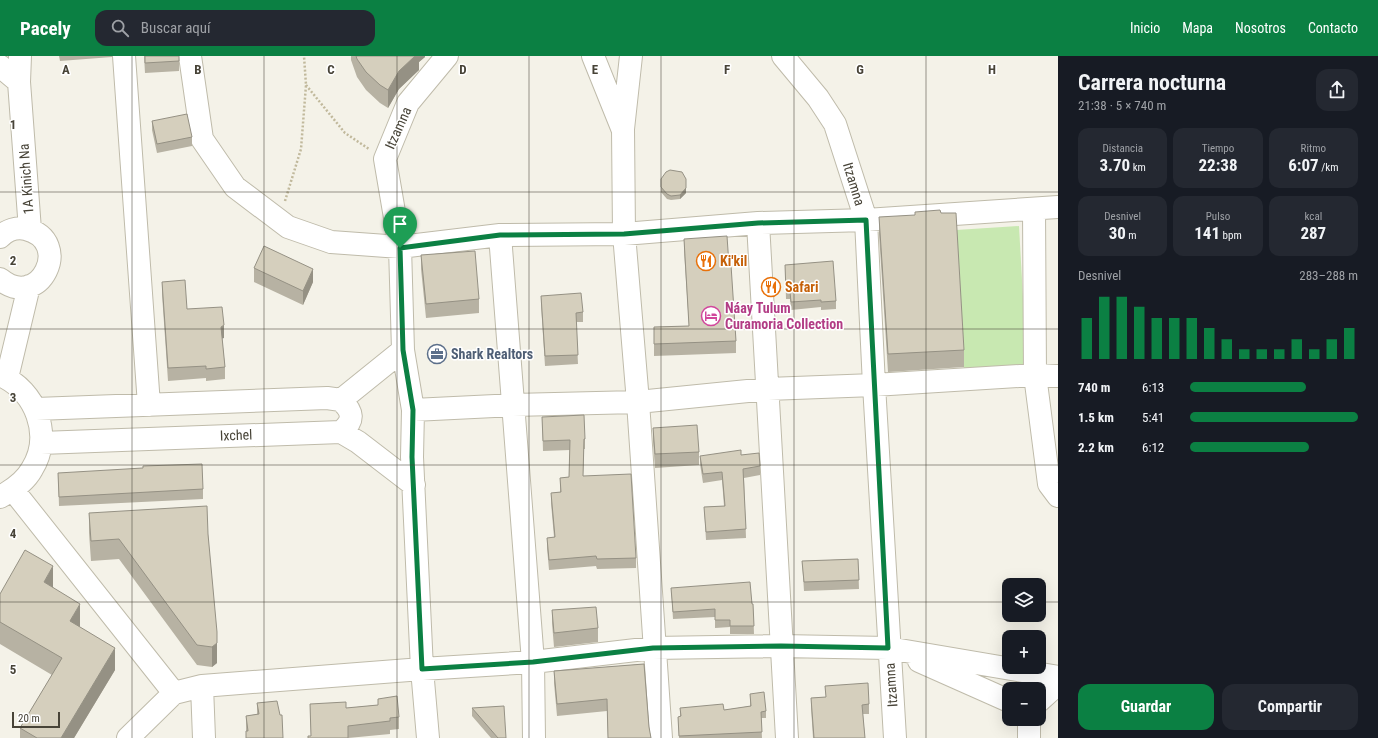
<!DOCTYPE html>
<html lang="es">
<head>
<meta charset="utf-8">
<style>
	body { margin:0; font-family:"Roboto Condensed",sans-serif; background:#242831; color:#f1f3f6; height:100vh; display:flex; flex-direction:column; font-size:15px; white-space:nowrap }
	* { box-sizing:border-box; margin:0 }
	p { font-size:13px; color:#9ea1a6 }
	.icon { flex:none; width:22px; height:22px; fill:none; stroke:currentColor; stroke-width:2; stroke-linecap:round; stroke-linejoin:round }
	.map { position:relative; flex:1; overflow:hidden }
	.drawer { display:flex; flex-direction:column; background:#171b24; width:320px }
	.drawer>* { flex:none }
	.fabs { position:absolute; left:1002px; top:522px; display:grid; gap:8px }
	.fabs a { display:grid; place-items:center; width:44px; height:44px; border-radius:8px; background:#171b24; box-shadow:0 4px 16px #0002; font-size:20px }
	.scale { position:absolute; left:12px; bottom:10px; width:48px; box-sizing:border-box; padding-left:4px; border:2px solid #474337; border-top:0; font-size:11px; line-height:14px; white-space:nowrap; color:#474337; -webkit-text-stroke:3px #fff; paint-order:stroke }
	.pin { position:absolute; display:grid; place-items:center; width:34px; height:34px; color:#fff; margin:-41px -17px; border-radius:50% 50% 50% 0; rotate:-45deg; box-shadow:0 0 4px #0007 }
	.pin .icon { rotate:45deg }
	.round { display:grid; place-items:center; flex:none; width:42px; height:42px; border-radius:12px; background:#242831 }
	.overview { display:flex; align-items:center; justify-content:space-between; height:68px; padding:0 20px }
	h1 { font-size:22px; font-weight:700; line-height:30px }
	.metrics { display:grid; grid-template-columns:repeat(3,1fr); gap:6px; height:68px; padding:4px 20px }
	.metrics div { display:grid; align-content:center; border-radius:10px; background:#242831; text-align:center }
	.metrics b { font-size:17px; font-weight:700 }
	.metrics small { font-size:11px; font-weight:400 }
	.metrics p { font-size:11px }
	.chart { height:112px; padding:8px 20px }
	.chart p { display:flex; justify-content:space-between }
	.chart svg { width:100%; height:72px; margin-top:4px; stroke:#0b8043; stroke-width:6 }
	.cta { display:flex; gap:8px; margin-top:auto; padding:8px 20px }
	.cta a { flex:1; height:46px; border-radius:12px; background:#0b8043; color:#fff; font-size:16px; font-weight:700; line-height:46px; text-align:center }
	.cta a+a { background:#242831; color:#f1f3f6 }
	ul { padding:0 20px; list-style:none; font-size:13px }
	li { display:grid; grid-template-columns:64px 48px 1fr; align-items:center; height:30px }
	li i { height:10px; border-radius:5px; background:#0b8043 }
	header { display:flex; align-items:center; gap:24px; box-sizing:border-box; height:56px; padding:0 20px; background:#0b8043; color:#fff }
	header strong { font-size:19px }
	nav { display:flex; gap:22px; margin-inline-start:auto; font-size:14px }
	.search { width:280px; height:36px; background:#242831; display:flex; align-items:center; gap:10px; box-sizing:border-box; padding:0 14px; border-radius:12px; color:#9ea1a6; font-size:15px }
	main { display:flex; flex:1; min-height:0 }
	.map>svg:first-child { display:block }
	.green { fill:#c8e8b1 }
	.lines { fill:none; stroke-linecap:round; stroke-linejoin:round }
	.minor-casing { stroke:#bfbbaa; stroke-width:24 }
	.path { stroke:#c1b99c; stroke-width:2.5; stroke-dasharray:2 2; stroke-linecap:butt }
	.minor { stroke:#fff; stroke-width:22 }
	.wall { fill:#b7b2a3 }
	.shaded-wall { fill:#959184 }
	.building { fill:#d5cfbd; stroke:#959184 }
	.route-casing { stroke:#fff; stroke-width:8 }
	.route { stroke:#0b8043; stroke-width:5 }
	.grid { fill:none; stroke:#474337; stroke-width:1; stroke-opacity:0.55 }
	.labels { text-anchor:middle; stroke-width:3; stroke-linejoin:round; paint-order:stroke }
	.street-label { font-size:14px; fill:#474337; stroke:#fff }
	.food-label { font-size:14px; font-weight:bold; fill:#c56008; stroke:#fff; text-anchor:start }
	.hotel-label { font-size:14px; font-weight:bold; fill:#b23c85; stroke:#fff; text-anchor:start }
	.service-label { font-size:14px; font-weight:bold; fill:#4e5e75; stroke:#fff; text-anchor:start }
	.grid-label { font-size:13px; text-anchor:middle; font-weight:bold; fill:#474337; stroke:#fff; stroke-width:3; stroke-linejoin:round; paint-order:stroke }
</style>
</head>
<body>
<header>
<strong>Pacely</strong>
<div class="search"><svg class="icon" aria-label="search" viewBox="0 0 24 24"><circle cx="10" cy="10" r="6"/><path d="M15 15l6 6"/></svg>Buscar aquí</div>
<nav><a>Inicio</a><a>Mapa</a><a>Nosotros</a><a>Contacto</a></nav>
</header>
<main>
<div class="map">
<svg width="1058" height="682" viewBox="0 0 1058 682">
	<rect width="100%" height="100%" fill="#f4f2e8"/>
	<path class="green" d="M1019,170L1027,313L964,316L956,174Z"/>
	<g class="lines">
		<defs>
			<path id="minor" d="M20,0L19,26L30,174
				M124,0L149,349
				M190,0L202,83L235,131L288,171L331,186L400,191L500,179L624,178L758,167L866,164L1058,151
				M593,0L622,72
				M631,0L623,73L624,178L638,346L661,682
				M783,0L818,42L835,68L866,164L874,329L895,682
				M0,10L19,26
				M1034,153L1035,319L1049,428L1058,440
				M758,167L787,682
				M500,179L533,606L534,682
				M0,181C7,174 17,171 26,173C74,185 40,256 0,223
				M0,319C36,335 53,379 32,413C25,426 13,434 0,441
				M7,322L29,230
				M36,353L327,342L341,344L403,294
				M413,354L513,349L638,346L768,333L874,329L1035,319L1058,320
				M341,376C355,364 353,356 341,344
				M41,387L341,376L358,386L414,429
				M13,434L174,637
				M919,605L1009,645
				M202,630L204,682
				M1039,645L1058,628
				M128,682L174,637L202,630L422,613L533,606L653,592L781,590L888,592L1058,621
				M428,682L422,613L412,401L413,354L403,294L400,191L385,103L408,47L447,0
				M1029,682V663"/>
		</defs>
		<use href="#minor" class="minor-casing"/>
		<path class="path" d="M306,29L345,77L369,93
			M285,145L301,93L306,29L304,0"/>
		<use href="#minor" class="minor"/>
	</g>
	<path class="wall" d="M59,0H112V1L60,5Z
		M144,0H179V15L145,17Z
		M351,0H425V1L419,6V14L399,33L388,52L380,47L366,34L357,21L351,4Z
		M152,65L192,81V90L157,97L152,74Z
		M661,123L686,137L680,143L671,144L667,143L661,136Z
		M879,161L964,294V311L888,316L879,178Z
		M684,183L729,209L736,285V297L654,300V271L689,270L684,195Z
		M421,199L479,243V257L426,262L421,213Z
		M785,209L836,245V253L821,254V251L791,254L790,243H786Z
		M254,212L313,226L303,249L254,226Z
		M162,226L187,253L224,282H222L225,311V323L206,325V322L168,325L162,238Z
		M541,240L583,256V266H576L578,308L545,310L541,249Z
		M542,361L585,383V393H584L583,420L636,502V512L597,513L596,510L549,514L547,492V482L554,481L551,447V437L560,436V422L569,421L570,394L543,395Z
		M653,372L699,396V409L655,412L653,385Z
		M741,399L760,410V419L744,422L746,482L706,484L704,451L724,450L722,424L703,427L700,408V400Z
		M58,417L203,433V443L59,450Z
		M89,457L208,478L217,607L212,611L197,609L119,503L91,505L89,477Z
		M858,503L859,533L804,535L802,505Z
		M53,531L80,570V571L115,614L74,682H20V672L52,619L0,588V538Z
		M671,532L753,548L754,578H730V571L715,572V561L673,563Z
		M552,554L598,572V586L554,591L552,567Z
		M644,608L649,671L651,682H608L607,655L557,660L554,627V615Z
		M825,630L869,648V658H863L865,682H813L811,651V642L826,641Z
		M750,638L766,655V662H761L762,682H679L678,661H680V652L724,654L750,650Z
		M378,643L399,661V673L390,674V678L348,682L311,680L310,648L346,652L378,649Z
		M257,647L283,682H246V660L257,658Z
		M472,652L506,682H491L472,660Z"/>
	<path class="shaded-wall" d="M415,0H425V1L419,6V14L399,33L388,52V34L399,15Z
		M686,123V137L680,143V139Z
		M313,213V226L303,249V235Z
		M224,269V282L221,283V271Z
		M53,510V532L44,526Z
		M80,548V570L70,588V565Z
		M217,587V607L212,611V591Z
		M115,592V614L74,682H61Z"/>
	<path class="building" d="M145,0H179V5L145,7Z
		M356,0H415L399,15L388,34L380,29L366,16L357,3Z
		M187,58L192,81L157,88L152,65Z
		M670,114L682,116L686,123V132L680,139L671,140L667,138L661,131V123L666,116Z
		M940,154L941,157H956L964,294L888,298L879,161L915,159V156Z
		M727,180L729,209H731L736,285L654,288V271L689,270L684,183Z
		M264,190L313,213L303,235L254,212Z
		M475,195L479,243L426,248L421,199Z
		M833,205L836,245L821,246V244L791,246L790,236H786L785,209Z
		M185,224L187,253L222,251L224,269L221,271L225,311L206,313V310L168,312L162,226Z
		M581,237L583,256L576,257L578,299L545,300L541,240Z
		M584,359L585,383H584L583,420L631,418L636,502L597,503L596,500L549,504L547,482L555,481L551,437L561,436L560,422L569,421L570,384L543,385L542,361Z
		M697,369L699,396L655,398L653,372Z
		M741,394V399L759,397L760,410L743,413L746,473L706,476L704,451L725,450L722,416L703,418L700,400Z
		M202,408L203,433L59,441L58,417L143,412V410Z
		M207,450L208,478L217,576V587L212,591L197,589L119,483L91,485L89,457Z
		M25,494L53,510L44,526L80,548L70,565L115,592L61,682H37L20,672L62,602L0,566V538Z
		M858,503L859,524L804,526L802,505Z
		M750,526L752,548H753L754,570H730V564H715V553L673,556L671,532Z
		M596,551L598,572L554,577L552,554Z
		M644,608L649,671L651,682H608L607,643L557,648L554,615Z
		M868,627L869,648L862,649L865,682H814L811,642L826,641L825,630Z
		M764,636L766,655L761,656L762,676L679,680L678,661L681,660L680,652L723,648L724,654L751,650L750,638Z
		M397,640L399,661L390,662V665L348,670V682H308V680H311L310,648L346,646V652L378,649V643Z
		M277,645L280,659H282L283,682H246V675H248L246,660L259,658L257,647Z
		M504,650L506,682H498L472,652Z"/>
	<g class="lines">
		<defs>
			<path id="route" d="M866,164L888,592L781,590L653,592L533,606L422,613L412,401L413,354L403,294L400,192L500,179L624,178L758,167Z"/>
		</defs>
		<use href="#route" class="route-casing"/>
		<use href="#route" class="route"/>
	</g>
	<path class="grid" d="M132,0V682M264,0V682M397,0V682M529,0V682M661,0V682M794,0V682M926,0V682M0,136H1058M0,273H1058M0,409H1058M0,546H1009M1039,546H1058"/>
	<defs>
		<symbol id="restaurant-ring" viewBox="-11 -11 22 22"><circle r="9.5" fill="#fff" stroke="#e8710a" stroke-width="1.5"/><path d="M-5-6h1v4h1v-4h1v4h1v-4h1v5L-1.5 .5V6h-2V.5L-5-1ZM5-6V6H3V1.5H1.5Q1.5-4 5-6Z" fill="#e8710a"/></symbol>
		<symbol id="hotel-ring" viewBox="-11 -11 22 22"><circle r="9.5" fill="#fff" stroke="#d1479c" stroke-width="1.5"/><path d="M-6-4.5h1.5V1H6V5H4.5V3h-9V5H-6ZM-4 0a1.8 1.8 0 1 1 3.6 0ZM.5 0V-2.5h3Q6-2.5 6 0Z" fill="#d1479c"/></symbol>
		<symbol id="office-ring" viewBox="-11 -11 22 22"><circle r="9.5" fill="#fff" stroke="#5c6f8a" stroke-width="1.5"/><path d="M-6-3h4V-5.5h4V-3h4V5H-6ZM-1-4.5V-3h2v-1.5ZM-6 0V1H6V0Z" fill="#5c6f8a"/></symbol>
	</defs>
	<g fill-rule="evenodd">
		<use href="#restaurant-ring" x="695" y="194" width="22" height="22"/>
		<use href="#restaurant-ring" x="760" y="220" width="22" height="22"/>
		<use href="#hotel-ring" x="700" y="249" width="22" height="22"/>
		<use href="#office-ring" x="426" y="287" width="22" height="22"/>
	</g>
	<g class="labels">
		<g class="street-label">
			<text transform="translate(398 72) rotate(-66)" y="5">Itzamna</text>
			<text transform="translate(26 123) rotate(-94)" y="5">1A Kinich Na</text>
			<text transform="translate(854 128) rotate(73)" y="5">Itzamna</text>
			<text transform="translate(236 379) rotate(-2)" y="5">Ixchel</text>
			<text transform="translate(891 629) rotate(-94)" y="5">Itzamna</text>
		</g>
		<g class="food-label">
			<text x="720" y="210">Ki'kil</text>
			<text x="785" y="236">Safari</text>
		</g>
		<g class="hotel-label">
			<text x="725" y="257">Náay Tulum<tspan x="725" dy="16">Curamoria Collection</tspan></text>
		</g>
		<g class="service-label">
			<text x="451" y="303">Shark Realtors</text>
		</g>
	</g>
	<g class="grid-label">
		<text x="66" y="18">A</text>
		<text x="198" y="18">B</text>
		<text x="331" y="18">C</text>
		<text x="463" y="18">D</text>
		<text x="595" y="18">E</text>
		<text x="727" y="18">F</text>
		<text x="860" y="18">G</text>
		<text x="992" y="18">H</text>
		<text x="13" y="73">1</text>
		<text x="13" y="209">2</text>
		<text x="13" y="346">3</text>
		<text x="13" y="482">4</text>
		<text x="13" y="618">5</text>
	</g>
</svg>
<div class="fabs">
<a><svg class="icon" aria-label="layers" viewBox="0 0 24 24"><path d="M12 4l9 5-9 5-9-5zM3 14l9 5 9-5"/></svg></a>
<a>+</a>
<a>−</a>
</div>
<div class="scale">20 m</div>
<div class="pin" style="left:400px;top:192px;background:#1e9e55"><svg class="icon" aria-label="arrive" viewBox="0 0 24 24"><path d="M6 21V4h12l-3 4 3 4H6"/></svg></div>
</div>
<section class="drawer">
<div class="overview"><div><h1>Carrera nocturna</h1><p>21:38 · 5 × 740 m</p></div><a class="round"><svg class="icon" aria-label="share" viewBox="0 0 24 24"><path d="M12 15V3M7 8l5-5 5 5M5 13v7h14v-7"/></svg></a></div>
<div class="metrics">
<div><p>Distancia</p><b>3.70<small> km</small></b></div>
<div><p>Tiempo</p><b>22:38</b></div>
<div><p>Ritmo</p><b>6:07<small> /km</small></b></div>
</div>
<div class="metrics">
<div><p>Desnivel</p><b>30<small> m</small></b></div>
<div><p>Pulso</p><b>141<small> bpm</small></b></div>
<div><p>kcal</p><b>287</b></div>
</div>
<div class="chart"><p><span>Desnivel</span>283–288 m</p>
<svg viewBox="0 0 160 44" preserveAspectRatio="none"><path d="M5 44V19M15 44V6M25 44V6M35 44V12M45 44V19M55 44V19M65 44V19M75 44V25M85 44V32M95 44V38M105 44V38M115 44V38M125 44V32M135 44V38M145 44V32M155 44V25"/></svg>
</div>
<ul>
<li><b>740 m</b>6:13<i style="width:69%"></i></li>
<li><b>1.5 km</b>5:41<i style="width:100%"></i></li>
<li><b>2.2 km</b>6:12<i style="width:71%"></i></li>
</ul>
<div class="cta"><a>Guardar</a><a>Compartir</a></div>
</section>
</main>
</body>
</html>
